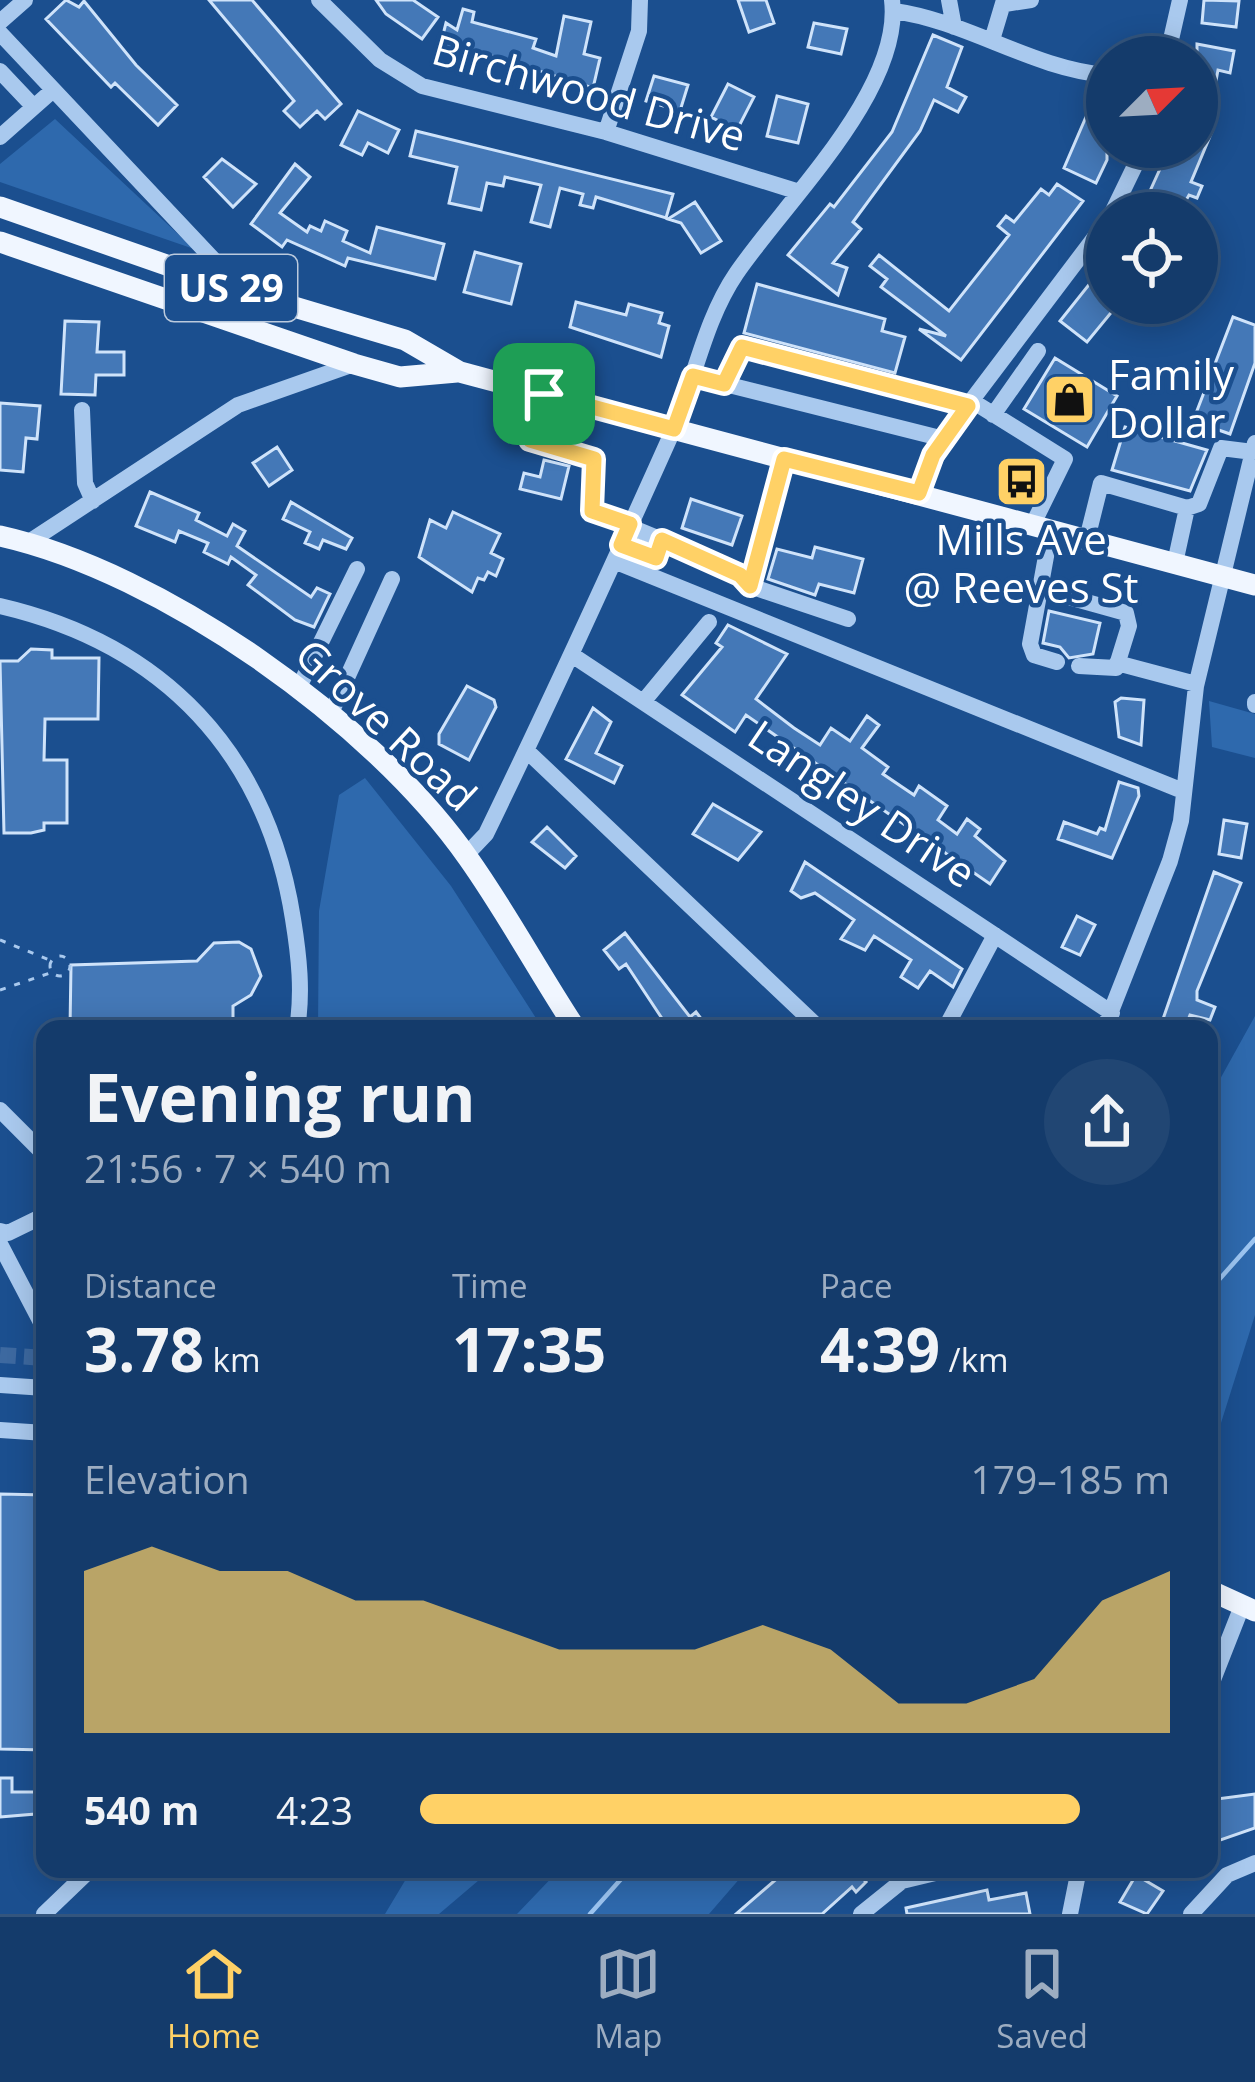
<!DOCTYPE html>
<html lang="en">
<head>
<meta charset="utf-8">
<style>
	body { margin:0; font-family:"Open Sans",sans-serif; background:#214673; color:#f1f3f6; height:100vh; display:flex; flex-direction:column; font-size:45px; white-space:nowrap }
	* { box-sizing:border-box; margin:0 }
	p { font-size:39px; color:#9dadc1 }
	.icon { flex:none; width:66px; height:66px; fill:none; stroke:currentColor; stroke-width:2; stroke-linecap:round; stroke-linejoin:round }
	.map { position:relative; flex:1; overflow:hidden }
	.drawer { position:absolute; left:36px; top:1020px; width:1182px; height:858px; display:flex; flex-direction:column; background:#143b6b; border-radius:24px; box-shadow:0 6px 30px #0003,0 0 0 3px #33557e }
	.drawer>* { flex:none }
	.needle { width:78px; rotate:66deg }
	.controls { position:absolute; left:1086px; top:36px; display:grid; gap:24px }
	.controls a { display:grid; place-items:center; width:132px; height:132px; border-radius:50%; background:#143b6b; box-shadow:0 6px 30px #0003,0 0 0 3px #33557e; font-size:60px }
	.pin { position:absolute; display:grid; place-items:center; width:102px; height:102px; color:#fff; margin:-51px; border-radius:24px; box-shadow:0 6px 18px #0006 }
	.round { display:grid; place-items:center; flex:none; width:126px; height:126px; border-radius:63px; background:#214673 }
	.head { display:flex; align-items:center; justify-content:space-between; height:204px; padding:0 48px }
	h1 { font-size:66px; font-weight:700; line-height:90px }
	.figures { display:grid; grid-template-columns:repeat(3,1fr); gap:18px; height:204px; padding:12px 48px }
	.figures div { display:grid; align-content:center }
	.figures b { font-size:60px; font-weight:700 }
	.figures small { font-size:33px; font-weight:400 }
	.figures p { font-size:33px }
	.chart { height:336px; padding:24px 48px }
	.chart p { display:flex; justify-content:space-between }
	.chart svg { width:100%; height:216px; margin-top:12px; fill:#ffd166; opacity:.7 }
	ul { padding:0 48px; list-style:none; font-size:39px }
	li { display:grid; grid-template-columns:192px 144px 1fr; align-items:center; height:90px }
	li i { height:30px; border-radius:15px; background:#ffd166 }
	.tab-bar { display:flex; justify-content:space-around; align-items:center; height:168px; border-top:3px solid #33557e; background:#143b6b; font-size:33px; color:#9dadc1 }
	.tab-bar a { display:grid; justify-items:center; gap:6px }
	.tab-bar .active { color:#ffd166 }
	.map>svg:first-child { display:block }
	.green { fill:#2e69ad }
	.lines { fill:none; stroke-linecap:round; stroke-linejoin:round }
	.stream { stroke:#9cc4f0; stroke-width:4.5 }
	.building { fill:#4478b7; stroke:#cfe3fa; stroke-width:3 }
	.minor-tunnel { stroke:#3d69a0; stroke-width:16; stroke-dasharray:16 8; stroke-linecap:butt }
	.path { stroke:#a9c9ee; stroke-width:3; stroke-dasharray:6 9; stroke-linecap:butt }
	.minor { stroke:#a9c9ee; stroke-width:16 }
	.major { stroke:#f0f6ff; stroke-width:21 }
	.route-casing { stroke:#fff; stroke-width:24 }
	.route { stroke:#ffd166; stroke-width:15 }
	.labels { text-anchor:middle; stroke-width:9; stroke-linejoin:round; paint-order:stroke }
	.shield { fill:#1b4f8f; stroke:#bbcadd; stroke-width:3 }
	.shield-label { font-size:39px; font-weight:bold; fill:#fff }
	.street-label { font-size:42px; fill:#fff; stroke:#1b4f8f }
	.poi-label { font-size:42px; fill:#fff; stroke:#1b4f8f; text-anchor:start }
</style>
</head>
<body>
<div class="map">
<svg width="1255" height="1914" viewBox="0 0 1255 1914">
	<rect width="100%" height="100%" fill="#1b4f8f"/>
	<path class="green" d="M55,119L194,249L0,182V164Z
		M1209,701L1255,714V758L1212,747Z
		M365,778L451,886L543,1029H318L319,911L339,795Z
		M1255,1016V1315L1209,1461V1099Z
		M412,1869H492L439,1914H385Z
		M560,1869H748L709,1914H517Z"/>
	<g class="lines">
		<path class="stream" d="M1209,1291L1255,1239
			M590,1914L630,1869"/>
	</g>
	<path class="building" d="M66,0L79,7L84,1L136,65L177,105L158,125L115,83L111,87L46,19Z
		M209,0H252L341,104L325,119L317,111L300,127L284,111L294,101Z
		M376,0H413L438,17L422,39L386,14Z
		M738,0H766L774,23L749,32Z
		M1204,0L1239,1L1236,27L1202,23Z
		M463,9L474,12L472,22L536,39L533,48L556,56L564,16L591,22L584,54L600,58L593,88L488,55L487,59L440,47L446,23L457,30Z
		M814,23L847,29L841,54L808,47Z
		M933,35L962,47L947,87L966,97L958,112L934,100L920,131L853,222L861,229L833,263L847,268L838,295L788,255L830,204L834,207L892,132Z
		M1197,44L1234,51L1230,73L1218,70L1216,81L1197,77Z
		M654,76L688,85L680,111L646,101Z
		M728,84L754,97L737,130L711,117Z
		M777,96L808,104L798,143L767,136Z
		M1092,103L1107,109V160L1096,183L1064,168Z
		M358,111L399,130L388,153L368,143L362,155L341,145Z
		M1197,123L1213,129L1191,182L1202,186L1197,198L1189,195L1179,213H1140L1170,147H1197Z
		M416,131L673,194L666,218L596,197L593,208L580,205L583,194L560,188L550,227L531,222L541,185L505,177L503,186L487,183L481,210L449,203L457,167L410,156Z
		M222,159L256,184L233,207L204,177Z
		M295,164L310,177L280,213L307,232L310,226L321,231L325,221L347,231L343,241L370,253L377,227L444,244L435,279L348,258L345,266L287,240L282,247L251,224Z
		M1057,184L1083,201L961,360L919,329L946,336L881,287L887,279L870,266L879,255L949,311L1009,235L998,226L1006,216L1014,222L1041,189L1049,195Z
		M695,202L721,241L701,253L681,223L668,219Z
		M475,252L521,264L511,304L464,292Z
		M1107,262V303H1119L1087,342L1060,321Z
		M757,284L885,319L882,331L905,337L895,373L744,333Z
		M576,302L626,315L629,304L662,313L659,323L669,326L661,357L570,327Z
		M1233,317L1255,325V363L1230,434L1193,421Z
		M65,321L99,322L97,352H124V375H96L95,395L61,394Z
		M1055,358L1117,396L1087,447L1024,409Z
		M0,403L40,406L37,439L26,438L23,472L0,470Z
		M1125,427L1207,450L1190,491L1112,470Z
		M277,447L292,470L269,486L253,463Z
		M544,460L569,466L561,499L520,489L524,473L540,477Z
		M150,492L199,513L196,520L227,536L233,524L245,531L237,546L311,597L317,588L330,594L314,627L295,620L248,585L256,575L231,557L228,564L204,552L208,543L179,531L175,542L136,526Z
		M691,499L742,516L732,545L682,528Z
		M291,502L352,538L346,549L323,540L319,549L305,543L310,532L283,519Z
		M453,512L500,534L491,553L503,559L496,576L488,572L484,580L478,578L472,592L419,557L430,520L446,528Z
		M815,547L863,559L854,593L819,584L815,595L768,579L777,549L812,558Z
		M1049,611L1100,623L1093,654L1069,658L1060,647L1043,643Z
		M728,625L787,654L756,699L794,728L820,745L831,728L850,741L867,716L879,725L862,748L888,767L883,774L914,795L919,786L947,806L938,820L957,834L967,819L980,829L975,836L1005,861L990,884L746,715L735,732L682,695L722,647L716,643Z
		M31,649L52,650V658H99L98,719H45L44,760H67V823H44V830L31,833H4L0,661H18Z
		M467,686L494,700L496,707L469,760L439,744V734Z
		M1121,698L1144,700L1141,745L1119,737L1115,702Z
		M593,708L611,722L596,753L622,766L614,783L566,759Z
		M1119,782L1138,788L1139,796L1112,858L1058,839L1064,822L1097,834L1100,828L1105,830Z
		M713,804L761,832L738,860L693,834Z
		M1224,820L1247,824L1241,858L1219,854Z
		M547,827L576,856L565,868L532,842Z
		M805,862L962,969L953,987L930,971L918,988L901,977L911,960L874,936L865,950L841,939L854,920L815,893L801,898L791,891Z
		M1214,872L1241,883L1197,991V1000L1215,1007L1210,1020L1190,1015L1185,1028L1163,1019Z
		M1077,916L1095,925L1080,955L1062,947Z
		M625,933L690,1017L696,1012L709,1029H669L626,964L619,969L604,950Z
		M239,942L251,949L261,976L251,995L233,1006V1029H70L71,965L197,961L214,943Z
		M0,1494L45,1495V1750L0,1749Z
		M0,1778H12V1792H35V1814L0,1817Z
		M1255,1794V1828L1209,1844V1800Z
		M788,1869H854L866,1882L856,1892L852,1887L822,1914H736Z
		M1136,1875L1163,1891L1147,1914L1120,1902Z
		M987,1890L989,1900L1026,1893L1030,1914H907L906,1908Z"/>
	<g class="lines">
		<path class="minor-tunnel" d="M0,1355L45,1358"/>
		<path class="path" d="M0,940L52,961
			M50 966a10 10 0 1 1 20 0a10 10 0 1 1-20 0Z
			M0,990L50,973"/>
		<path class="minor" d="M319,0L380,60L422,86L606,132L796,191
			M949,0L954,27
			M1005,4L1031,0
			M894,11C967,21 1033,69 1107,75
			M0,22L25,0
			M0,33L243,291
			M992,40L1004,0
			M1167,57L1180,0
			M0,71L34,107
			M606,132L639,31L640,0
			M0,137L52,91
			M1112,213L1144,147
			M693,376L944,439
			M724,384L742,347L968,407
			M544,394L530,440L594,459L592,511L662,540L655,558L621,545
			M972,401L1065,459L1033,524
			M82,410L85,483L93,501
			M993,415L1038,351
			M919,493L950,429L1107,221
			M1187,508L1199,504L1221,448L1253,452
			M1051,529L1030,644L1034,655L1057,662
			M1087,539L1101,483L1187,508L1175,563
			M662,540L740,575L750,586L848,619
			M29,542L238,405L354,364
			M614,561L1183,791
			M750,586L785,459
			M1040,589L1126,613L1129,626L1116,668L1079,666
			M0,606C164,644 267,753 293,919C299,956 303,992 297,1029
			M572,655L1112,1013
			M1117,663L1196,684
			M298,689L357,569
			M643,702L709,622
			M1255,702V705
			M330,715L392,579
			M527,751L820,1029
			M466,855L486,834C550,702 611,569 671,435C694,383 704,321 736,274C784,203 903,90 892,0
			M945,1029L995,935
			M1104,1029L1170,861L1181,821L1196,686L1255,443
			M0,1110L45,1155
			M0,1231L8,1233L45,1215
			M0,1244L45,1330
			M0,1385L45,1388
			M0,1430L45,1433
			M1209,1690L1242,1606
			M44,1914L91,1869
			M861,1914L902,1881L952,1869
			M1070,1914L1079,1869
			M1191,1914L1227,1875L1255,1863"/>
		<path class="major" d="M0,207L244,292L405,340L460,372L1255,585
			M0,242L354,364L400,377L457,372
			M0,536C162,572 373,722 468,858C507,913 539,973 576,1029
			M1209,1590L1255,1611"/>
	</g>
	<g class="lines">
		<defs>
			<path id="route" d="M742,347L968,406L933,455L919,493L784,459L750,586L740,575L662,540L656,558L621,545L630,524L592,511L594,459L530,440L544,394L674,429L693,376L724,384Z"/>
		</defs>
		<use href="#route" class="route-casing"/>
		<use href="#route" class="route"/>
	</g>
	<defs>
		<symbol id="shop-square" viewBox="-11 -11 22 22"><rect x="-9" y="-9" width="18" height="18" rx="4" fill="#ffd166" stroke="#1b4f8f"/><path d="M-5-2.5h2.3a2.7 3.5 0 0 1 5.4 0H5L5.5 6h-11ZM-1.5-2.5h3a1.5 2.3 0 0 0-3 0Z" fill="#111"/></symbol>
		<symbol id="bus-square" viewBox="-11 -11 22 22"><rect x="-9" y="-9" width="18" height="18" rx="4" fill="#ffd166" stroke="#1b4f8f"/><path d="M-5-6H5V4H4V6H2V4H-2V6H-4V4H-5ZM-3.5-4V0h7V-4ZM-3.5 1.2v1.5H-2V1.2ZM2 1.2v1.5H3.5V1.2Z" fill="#111"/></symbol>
	</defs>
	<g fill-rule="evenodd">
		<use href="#shop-square" x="1040" y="370" width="59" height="59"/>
		<use href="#bus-square" x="992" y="452" width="59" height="59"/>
	</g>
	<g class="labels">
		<rect class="shield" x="165" y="255" width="132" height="66" rx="9"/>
		<g class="shield-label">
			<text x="231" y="302">US 29</text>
		</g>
		<g class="street-label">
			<text transform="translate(589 93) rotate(16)" y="15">Birchwood Drive</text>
			<text transform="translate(386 725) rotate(43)" y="15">Grove Road</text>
			<text transform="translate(862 804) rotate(34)" y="15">Langley Drive</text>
		</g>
		<g class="poi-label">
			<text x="1108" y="390">Family<tspan x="1108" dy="48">Dollar</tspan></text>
			<text x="1021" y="555" text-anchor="middle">Mills Ave<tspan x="1021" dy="48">@ Reeves St</tspan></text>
		</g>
	</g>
</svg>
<div class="controls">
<a><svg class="needle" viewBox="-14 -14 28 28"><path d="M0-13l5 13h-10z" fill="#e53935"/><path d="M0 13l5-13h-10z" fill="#9dadc1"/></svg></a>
<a><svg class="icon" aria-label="locate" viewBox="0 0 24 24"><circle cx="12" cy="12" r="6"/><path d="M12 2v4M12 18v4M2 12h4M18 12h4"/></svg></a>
</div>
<div class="pin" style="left:544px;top:394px;background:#1e9e55"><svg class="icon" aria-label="arrive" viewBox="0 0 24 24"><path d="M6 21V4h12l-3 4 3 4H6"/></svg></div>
<section class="drawer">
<div class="head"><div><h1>Evening run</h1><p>21:56 · 7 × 540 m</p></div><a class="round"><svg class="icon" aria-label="share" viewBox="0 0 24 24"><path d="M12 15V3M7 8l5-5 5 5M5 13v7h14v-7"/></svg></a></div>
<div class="figures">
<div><p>Distance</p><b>3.78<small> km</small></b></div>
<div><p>Time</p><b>17:35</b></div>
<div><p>Pace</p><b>4:39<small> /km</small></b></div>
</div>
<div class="chart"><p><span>Elevation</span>179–185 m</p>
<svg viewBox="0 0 160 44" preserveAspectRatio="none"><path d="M0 44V11L10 6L20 11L30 11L40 17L50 17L60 22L70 27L80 27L90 27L100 22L110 27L120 38L130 38L140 33L150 17L160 11V44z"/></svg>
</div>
<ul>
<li><b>540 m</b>4:23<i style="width:88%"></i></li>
</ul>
</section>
</div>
<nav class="tab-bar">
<a class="active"><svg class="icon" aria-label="home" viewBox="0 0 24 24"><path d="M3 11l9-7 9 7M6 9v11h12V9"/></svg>Home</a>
<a><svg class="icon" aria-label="map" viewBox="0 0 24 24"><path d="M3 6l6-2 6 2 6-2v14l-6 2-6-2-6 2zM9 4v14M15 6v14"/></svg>Map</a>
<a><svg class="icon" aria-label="saved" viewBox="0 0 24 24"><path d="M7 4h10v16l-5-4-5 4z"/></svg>Saved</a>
</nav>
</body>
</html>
